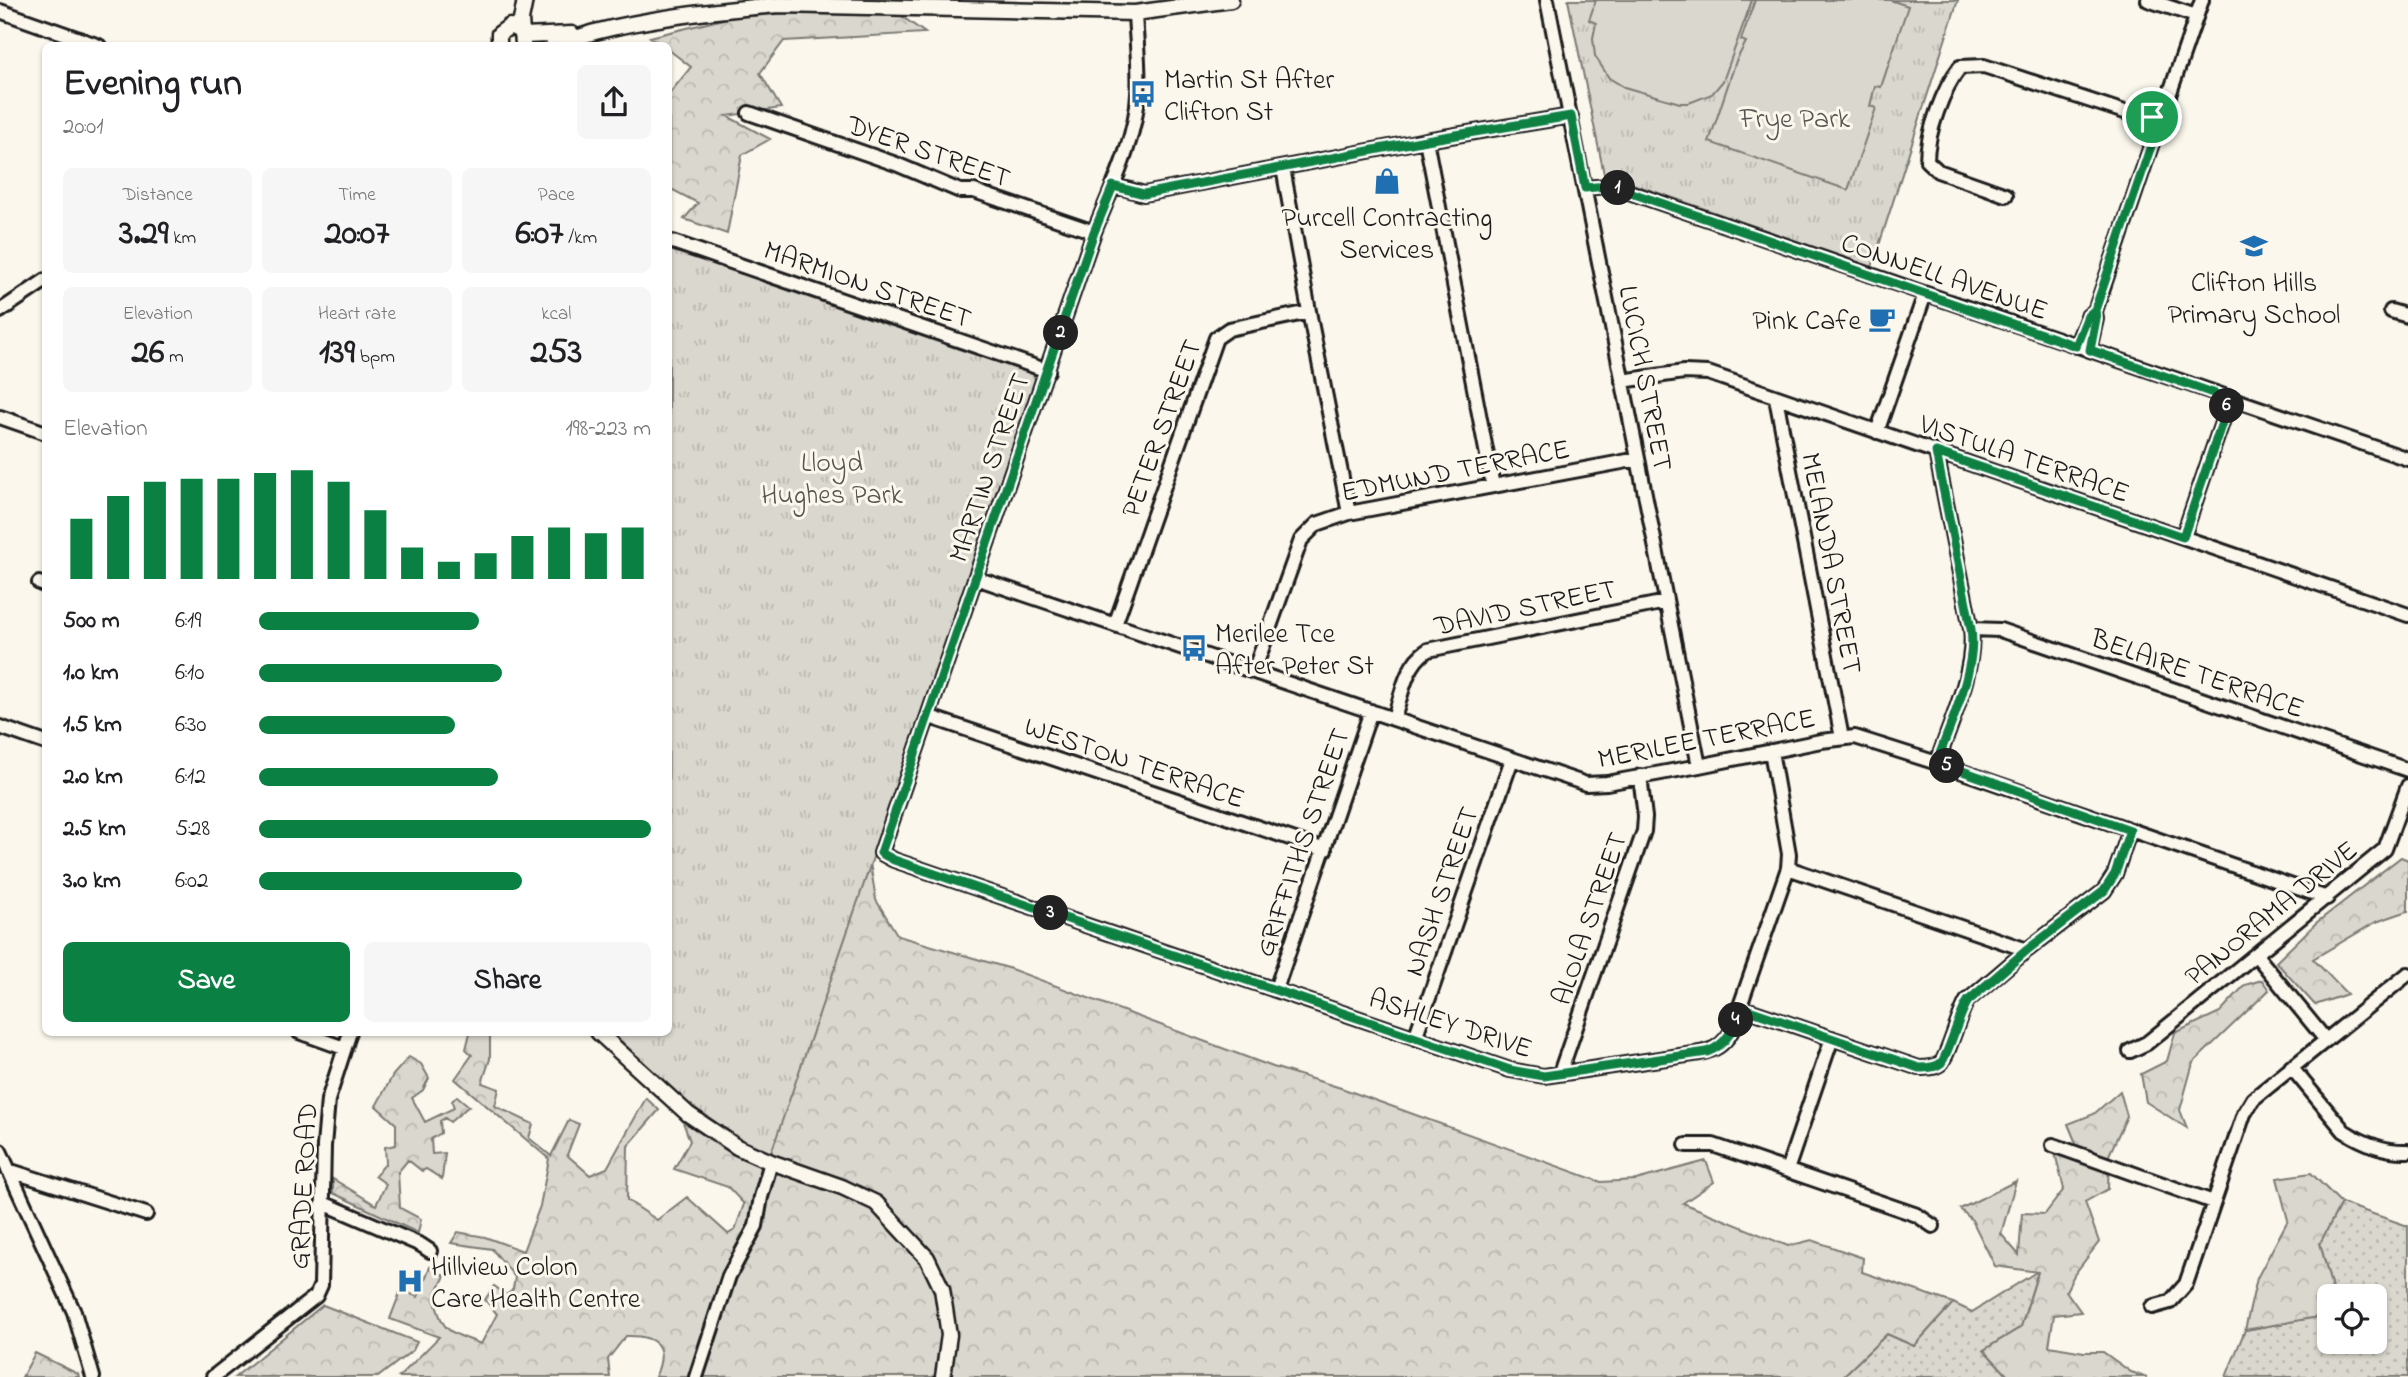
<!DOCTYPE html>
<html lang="en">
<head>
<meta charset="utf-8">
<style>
	body { margin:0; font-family:"Indie Flower",sans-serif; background:#f6f6f6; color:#202124; height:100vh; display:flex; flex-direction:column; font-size:26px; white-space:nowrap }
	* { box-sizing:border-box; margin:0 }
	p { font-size:23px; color:#757577 }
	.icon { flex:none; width:38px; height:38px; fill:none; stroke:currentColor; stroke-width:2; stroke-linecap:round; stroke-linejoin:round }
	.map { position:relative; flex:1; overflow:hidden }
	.side { position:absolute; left:42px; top:42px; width:630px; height:994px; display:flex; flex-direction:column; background:#fff; border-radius:10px; box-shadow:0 2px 5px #0004 }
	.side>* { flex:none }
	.fabs { position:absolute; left:2317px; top:1284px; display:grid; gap:14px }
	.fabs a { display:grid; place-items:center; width:70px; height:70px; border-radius:10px; background:#fff; box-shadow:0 2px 5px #0004; font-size:35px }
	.pin { position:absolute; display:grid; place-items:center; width:60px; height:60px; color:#fff; margin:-30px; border:4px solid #fff; border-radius:50%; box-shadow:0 2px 7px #0007 }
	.km { position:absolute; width:35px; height:35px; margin:-18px; border-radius:50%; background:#222; color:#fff; font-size:19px; line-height:35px; text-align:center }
	.round { display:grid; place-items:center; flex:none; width:74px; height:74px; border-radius:10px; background:#f6f6f6 }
	.head { display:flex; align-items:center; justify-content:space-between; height:119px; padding:0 21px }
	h1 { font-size:38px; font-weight:700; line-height:52px }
	.stats { display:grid; grid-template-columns:repeat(3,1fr); gap:10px; height:119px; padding:7px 21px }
	.stats div { display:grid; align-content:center; border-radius:10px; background:#f6f6f6; text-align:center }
	.stats b { font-size:35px; font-weight:700 }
	.stats small { font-size:19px; font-weight:400 }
	.stats p { font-size:19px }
	.chart { height:196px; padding:14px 21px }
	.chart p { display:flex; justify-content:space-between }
	.chart svg { width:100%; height:126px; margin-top:7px; stroke:#0b8043; stroke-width:6 }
	.button { display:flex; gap:14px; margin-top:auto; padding:14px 21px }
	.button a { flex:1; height:80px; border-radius:10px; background:#0b8043; color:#fff; font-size:28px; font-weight:700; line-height:80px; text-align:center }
	.button a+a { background:#f6f6f6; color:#202124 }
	ul { padding:0 21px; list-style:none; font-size:23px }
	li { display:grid; grid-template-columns:112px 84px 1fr; align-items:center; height:52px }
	li i { height:18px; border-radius:9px; background:#0b8043 }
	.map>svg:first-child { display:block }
	.grass { fill:url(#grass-dots); stroke:#7b7a75; stroke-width:2 }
	.forest { fill:url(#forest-crowns); stroke:#7b7a75; stroke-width:2 }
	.park { fill:url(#park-tufts); stroke:#7b7a75; stroke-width:2 }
	.pitch { fill:#dad7ce; stroke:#7b7a75; stroke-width:2 }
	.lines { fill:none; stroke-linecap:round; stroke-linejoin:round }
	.minor-casing { stroke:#1c1c1c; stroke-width:18 }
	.major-casing { stroke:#1c1c1c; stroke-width:19 }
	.minor { stroke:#fbf7ec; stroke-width:12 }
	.major { stroke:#fbf7ec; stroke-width:14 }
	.route-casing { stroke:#fff; stroke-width:14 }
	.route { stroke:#0b8043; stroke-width:9 }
	.labels { text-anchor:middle; stroke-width:6; stroke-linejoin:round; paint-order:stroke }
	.poi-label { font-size:28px; fill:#1c1c1c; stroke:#fbf7ec; text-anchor:start }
	.park-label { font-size:28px; fill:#555451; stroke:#fbf7ec }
	.street-label { font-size:28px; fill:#1c1c1c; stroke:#fbf7ec }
</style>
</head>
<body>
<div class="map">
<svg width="2408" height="1377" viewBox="0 0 2408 1377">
	<defs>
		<pattern id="grass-dots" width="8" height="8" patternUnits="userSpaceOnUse" patternTransform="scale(1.75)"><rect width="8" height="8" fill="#dad7ce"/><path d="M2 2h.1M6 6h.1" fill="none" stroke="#bab8b0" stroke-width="1.8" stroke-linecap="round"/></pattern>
		<pattern id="forest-crowns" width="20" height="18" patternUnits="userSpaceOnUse" patternTransform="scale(1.75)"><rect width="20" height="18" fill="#dad7ce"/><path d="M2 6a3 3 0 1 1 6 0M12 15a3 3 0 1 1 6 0" fill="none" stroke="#bab8b0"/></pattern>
		<pattern id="park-tufts" width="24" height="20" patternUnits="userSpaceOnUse" patternTransform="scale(1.75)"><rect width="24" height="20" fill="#dad7ce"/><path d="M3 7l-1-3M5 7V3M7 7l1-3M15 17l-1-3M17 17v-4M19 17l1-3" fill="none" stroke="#bab8b0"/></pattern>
	</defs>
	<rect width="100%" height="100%" fill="#fbf7ec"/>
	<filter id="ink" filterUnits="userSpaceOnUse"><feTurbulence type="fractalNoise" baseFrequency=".0143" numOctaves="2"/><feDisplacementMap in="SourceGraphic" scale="14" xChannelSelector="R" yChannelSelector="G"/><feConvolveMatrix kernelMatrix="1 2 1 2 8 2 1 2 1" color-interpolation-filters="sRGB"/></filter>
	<g filter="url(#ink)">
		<path class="grass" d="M2341,1203L2408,1226V1377H2226L2245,1330L2329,1315V1342H2375V1297H2334L2320,1243Z
			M2038,1271L2021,1327L1984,1350L2009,1377H1842L1887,1334L1914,1346L1953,1303L1972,1312Z"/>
		<path class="forest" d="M889,7L925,33L784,41L760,73L781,108L727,116L770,139L742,155L727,234L684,219L698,203L669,188V94L691,67L669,50L668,46L662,45L650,37L732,17Z
			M2401,857L2408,860V911L2376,922L2313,959L2347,994L2315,1005L2276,962L2316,923Z
			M870,863L876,900L898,936L1008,968L1273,1067L1341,1088L1601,1182L1636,1180L1706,1161L1714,1182L1683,1203L1788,1246L1812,1240L1863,1258L1862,1272L1953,1303L1914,1346L1887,1334L1842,1377H655C669,1347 657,1335 626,1336L608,1359L610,1377H399L439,1337L390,1319L401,1290L418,1297L430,1267L445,1276L434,1297C443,1334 448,1331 481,1344L497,1314L485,1300L494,1286L507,1295L513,1289L515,1277L492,1249L451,1243L458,1232L485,1237L523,1251L540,1206L549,1159L455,1079L472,1055L466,1049L470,1033H490V1059L482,1083L499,1089L495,1106L533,1124L529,1138L551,1156L569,1120L579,1124L567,1155L590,1175L607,1168L646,1098L659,1110L628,1146L627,1200L657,1220L687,1197L728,1234L735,1230L744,1204L728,1187L674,1169L690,1141L672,1093L668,1032Z
			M2262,980L2269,990L2193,1063L2180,1110L2187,1128L2146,1102L2141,1074L2167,1061L2175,1033L2220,1012L2245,985Z
			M409,1057L421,1064L429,1078L423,1090L412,1098L425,1122L454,1108L452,1101L457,1096L469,1106L450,1122L445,1118L440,1121L441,1133L431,1139L432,1154L445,1153L442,1179L426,1169L422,1171L408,1160L398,1172L400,1208L421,1219L418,1233L333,1193V1179L376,1205L386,1184L375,1176L386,1163L385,1147L396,1145V1124L376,1106L393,1075Z
			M2120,1091L2127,1116L2109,1155L2108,1189L2085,1202L2099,1242L2074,1275L2066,1291L2081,1312L2054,1315L2049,1346L2084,1352H2103L2131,1372L2147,1377H2009L1984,1350L2021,1327L2038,1272L1995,1266L1972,1220L1960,1209L2016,1181L2001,1234L2019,1255L2022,1213L2045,1214L2064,1189L2055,1153L2083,1160L2068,1124L2094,1114Z
			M2311,1173L2341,1203L2320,1243L2334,1297H2329V1315L2245,1330L2257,1278L2288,1220L2277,1178Z
			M323,1305L417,1342L413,1350L378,1377H235Z
			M35,1353L78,1374L79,1377H22Z"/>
		<path class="park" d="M1568,0H1958L1872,267L1604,174Z
			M669,250L750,275L1028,369L1033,373L1037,382L770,1156C704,1126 658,1080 604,1033L668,1032Z"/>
		<path class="pitch" d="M1596,0H1752L1723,81L1712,94L1689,103H1680L1624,87L1609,78L1595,56L1593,38L1596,23L1589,20Z
			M1755,0H1890L1908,6L1881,87L1875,86L1870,106L1876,108L1848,190L1709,142L1736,61L1746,42L1741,40Z"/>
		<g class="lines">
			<defs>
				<path id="minor" d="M1547,0L1699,766
					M2148,0L2196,16
					M0,11L99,46
					M1135,13C1136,40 1140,68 1138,94C1136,139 1111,190 1094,232L881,853L894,860L1510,1070L1544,1076L1700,1053C1715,1050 1723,1045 1731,1032L1788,868L1789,854L1771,751
					M749,113L896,164L960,191H974L1094,232
					M2149 123a9 9 0 1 1 18 0a9 9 0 1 1-18 0Z
					M2166,119V104L2202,0
					M1426,140L1493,486
					M1283,168L1311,322L1349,513
					M1113,185L1144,194L1426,140L1571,116
					M1585,188L1607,186L1617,188L2408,459
					M2006,195L1938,171L1927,161C1927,132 1943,89 1960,67L1984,66L2140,117H2152
					M673,242L1048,371
					M0,311L46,280
					M2391,311L2408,316
					M2076,346L2088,316L2095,311
					M2089,350L2096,319L2095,311L2152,143L2153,130
					M1622,381L1684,372L1708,373L2408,615
					M1776,398L1842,738
					M0,417L46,433
					M1877,432L1925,294
					M1936,452L1971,629C1976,669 1950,724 1937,763
					M2183,537L2230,399
					M976,578L1586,784L1607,783L1699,766L1821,741L1855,737L1937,763L2327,898
					M39,583L46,586
					M1115,625L1216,338L1229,329L1309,312
					M1971,629L2000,630L2408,770
					M1254,671L1301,540L1317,524L1349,513L1638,459
					M930,717L1325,850
					M1394,719C1401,696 1406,663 1428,650L1666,602
					M0,727L46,743
					M1788,868L2027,950
					M2256,955L2325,1039
					M1276,989L1371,711
					M1740,1007L1919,1068C1926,1068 1935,1068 1941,1063C1948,1056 1959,1014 1967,1001L2027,950L2104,891L2115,874L2130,830
					M299,1032L344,1048
					M1415,1038L1512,759
					M2130,1051L2147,1043L2385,849L2408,786
					M2291,1067L2344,1131C2363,1143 2386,1152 2408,1151
					M1560,1073L1644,831L1645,817L1640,776
					M1686,1145H1713L1917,1215L1933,1226
					M2053,1145L2213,1202
					M0,1151L74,1312L93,1377
					M8,1170L146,1214
					M1787,1170L1832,1038
					M323,1203L421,1245L430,1251
					M2152,1307L2170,1302L2186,1284L2244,1114L2253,1099L2408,974
					M213,1377L316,1296L321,1285L324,1146L328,1100L350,1032
					M696,1377L729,1276L756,1226L761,1197L771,1162"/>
				<path id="major" d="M522,32L521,20L525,0
					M523,36L572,34
					M499,46V34L510,26L522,32L523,44
					M553,46C567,41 581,36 595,32C655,17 717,10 779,5L1135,13L1231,0
					M598,1032L688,1114L737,1147L771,1162L842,1187L876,1203L927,1258L942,1289L949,1335L943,1377"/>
			</defs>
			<use href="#minor" class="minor-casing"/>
			<use href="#major" class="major-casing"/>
			<use href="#minor" class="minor"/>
			<use href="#major" class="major"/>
		</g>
	</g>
	<g class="lines" filter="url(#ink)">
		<defs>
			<path id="route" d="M2152,117L2149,122L2153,130L2152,143L2095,310L2088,316L2076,346L1617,188L1607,186L1585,188L1571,116L1426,140L1144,194L1113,186L1094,232L881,853L894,860L1510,1070L1544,1076L1707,1052C1729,1044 1733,1028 1740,1007L1919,1068C1926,1068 1935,1068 1941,1063C1948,1056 1959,1014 1968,1001L2027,950L2104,891L2115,874L2130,830L1937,762C1950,724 1977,669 1971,629L1936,452L2183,537L2230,399L2090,350L2096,319L2095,310L2152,143L2167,125L2163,116L2159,114L2152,117"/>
		</defs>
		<use href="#route" class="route-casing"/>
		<use href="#route" class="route"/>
	</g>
	<defs>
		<symbol id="bus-bare" viewBox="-9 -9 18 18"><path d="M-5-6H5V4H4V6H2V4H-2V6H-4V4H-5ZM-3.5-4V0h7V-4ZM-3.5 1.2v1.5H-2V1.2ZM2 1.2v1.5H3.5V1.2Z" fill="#1f6fb2" stroke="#fbf7ec" stroke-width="2.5" paint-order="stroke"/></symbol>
		<symbol id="shop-bare" viewBox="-9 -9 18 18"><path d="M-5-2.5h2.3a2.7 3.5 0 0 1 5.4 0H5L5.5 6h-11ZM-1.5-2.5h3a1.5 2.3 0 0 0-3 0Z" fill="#1f6fb2" stroke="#fbf7ec" stroke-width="2.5" paint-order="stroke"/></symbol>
		<symbol id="school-bare" viewBox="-9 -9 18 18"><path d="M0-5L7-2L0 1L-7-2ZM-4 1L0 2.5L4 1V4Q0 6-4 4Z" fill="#1f6fb2" stroke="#fbf7ec" stroke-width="2.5" paint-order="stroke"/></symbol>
		<symbol id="cafe-bare" viewBox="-9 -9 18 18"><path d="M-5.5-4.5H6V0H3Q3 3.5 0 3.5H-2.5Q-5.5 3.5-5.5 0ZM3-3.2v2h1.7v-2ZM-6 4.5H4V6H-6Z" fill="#1f6fb2" stroke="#fbf7ec" stroke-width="2.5" paint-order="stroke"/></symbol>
		<symbol id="hospital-bare" viewBox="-9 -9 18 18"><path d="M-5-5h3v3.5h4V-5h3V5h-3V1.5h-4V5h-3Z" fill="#1f6fb2" stroke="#fbf7ec" stroke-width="2.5" paint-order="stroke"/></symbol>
	</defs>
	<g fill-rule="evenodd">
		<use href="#bus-bare" x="1124" y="75" width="38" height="38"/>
		<use href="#shop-bare" x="1368" y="162" width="38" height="38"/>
		<use href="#school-bare" x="2235" y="227" width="38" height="38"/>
		<use href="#cafe-bare" x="1863" y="300" width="38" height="38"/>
		<use href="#bus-bare" x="1175" y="629" width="38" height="38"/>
		<use href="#hospital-bare" x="391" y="1262" width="38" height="38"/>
	</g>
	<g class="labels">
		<g class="poi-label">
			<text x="1164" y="88">Martin St After<tspan x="1164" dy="32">Clifton St</tspan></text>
			<text x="1387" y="226" text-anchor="middle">Purcell Contracting<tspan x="1387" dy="32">Services</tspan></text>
			<text x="2254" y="291" text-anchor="middle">Clifton Hills<tspan x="2254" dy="32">Primary School</tspan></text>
			<text x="1861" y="329" text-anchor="end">Pink Cafe</text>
			<text x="1215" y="642">Merilee Tce<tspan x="1215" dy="32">After Peter St</tspan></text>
			<text x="431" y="1275">Hillview Colon<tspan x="431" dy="32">Care Health Centre</tspan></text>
		</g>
		<g class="park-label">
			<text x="1795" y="127">Frye Park</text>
			<text x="832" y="471">Lloyd<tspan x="832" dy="32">Hughes Park</tspan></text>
		</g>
		<g class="street-label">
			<text transform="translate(929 150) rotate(19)" y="10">DYER STREET</text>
			<text transform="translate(1945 275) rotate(19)" y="10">CONNELL AVENUE</text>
			<text transform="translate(868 283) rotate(19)" y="10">MARMION STREET</text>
			<text transform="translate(1647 378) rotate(79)" y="10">LUCICH STREET</text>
			<text transform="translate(1160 428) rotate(-70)" y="10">PETER STREET</text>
			<text transform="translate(2025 457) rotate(19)" y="10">VISTULA TERRACE</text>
			<text transform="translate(988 467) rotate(-71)" y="10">MARTIN STREET</text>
			<text transform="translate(1455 469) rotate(-11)" y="10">EDMUND TERRACE</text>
			<text transform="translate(1833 563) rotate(79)" y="10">MELANDA STREET</text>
			<text transform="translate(1525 606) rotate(-12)" y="10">DAVID STREET</text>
			<text transform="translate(2198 672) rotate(19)" y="10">BELAIRE TERRACE</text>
			<text transform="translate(1706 737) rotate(-11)" y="10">MERILEE TERRACE</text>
			<text transform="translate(1135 761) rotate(19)" y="10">WESTON TERRACE</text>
			<text transform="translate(1301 842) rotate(-71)" y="10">GRIFFITHS STREET</text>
			<text transform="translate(1440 891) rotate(-71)" y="10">NASH STREET</text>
			<text transform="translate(2270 912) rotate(-39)" y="10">PANORAMA DRIVE</text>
			<text transform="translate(1588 918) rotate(-71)" y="10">ALOLA STREET</text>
			<text transform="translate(1451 1022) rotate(18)" y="10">ASHLEY DRIVE</text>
			<text transform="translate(302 1186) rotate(-87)" y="10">GRADE ROAD</text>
		</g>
	</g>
</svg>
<div class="fabs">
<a><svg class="icon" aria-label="locate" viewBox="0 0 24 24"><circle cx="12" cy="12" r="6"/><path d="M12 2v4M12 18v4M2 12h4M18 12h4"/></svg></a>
</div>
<div class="pin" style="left:2152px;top:117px;background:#1e9e55"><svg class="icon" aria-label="arrive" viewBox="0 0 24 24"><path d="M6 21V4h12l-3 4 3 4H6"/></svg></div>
<b class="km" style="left:1618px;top:188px">1</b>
<b class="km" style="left:1061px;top:333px">2</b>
<b class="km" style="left:1051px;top:913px">3</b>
<b class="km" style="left:1736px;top:1020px">4</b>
<b class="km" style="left:1947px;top:766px">5</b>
<b class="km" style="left:2227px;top:406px">6</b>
<section class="side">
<div class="head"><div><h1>Evening run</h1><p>20:01</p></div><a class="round"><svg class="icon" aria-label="share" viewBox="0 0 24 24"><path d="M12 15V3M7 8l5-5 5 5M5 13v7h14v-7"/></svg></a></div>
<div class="stats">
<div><p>Distance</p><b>3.29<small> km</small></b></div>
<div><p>Time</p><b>20:07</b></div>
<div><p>Pace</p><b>6:07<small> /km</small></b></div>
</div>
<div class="stats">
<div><p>Elevation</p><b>26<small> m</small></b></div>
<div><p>Heart rate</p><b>139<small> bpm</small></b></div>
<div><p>kcal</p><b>253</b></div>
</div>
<div class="chart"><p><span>Elevation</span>198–223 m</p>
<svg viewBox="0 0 160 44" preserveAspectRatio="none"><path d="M5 44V23M15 44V15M25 44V10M35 44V9M45 44V9M55 44V7M65 44V6M75 44V10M85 44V20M95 44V33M105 44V38M115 44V35M125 44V29M135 44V26M145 44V28M155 44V26"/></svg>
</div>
<ul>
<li><b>500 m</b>6:19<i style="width:56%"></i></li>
<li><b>1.0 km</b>6:10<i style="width:62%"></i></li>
<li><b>1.5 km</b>6:30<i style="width:50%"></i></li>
<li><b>2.0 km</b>6:12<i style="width:61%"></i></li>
<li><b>2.5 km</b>5:28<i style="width:100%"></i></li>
<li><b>3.0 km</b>6:02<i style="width:67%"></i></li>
</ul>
<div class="button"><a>Save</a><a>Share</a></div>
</section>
</div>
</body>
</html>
